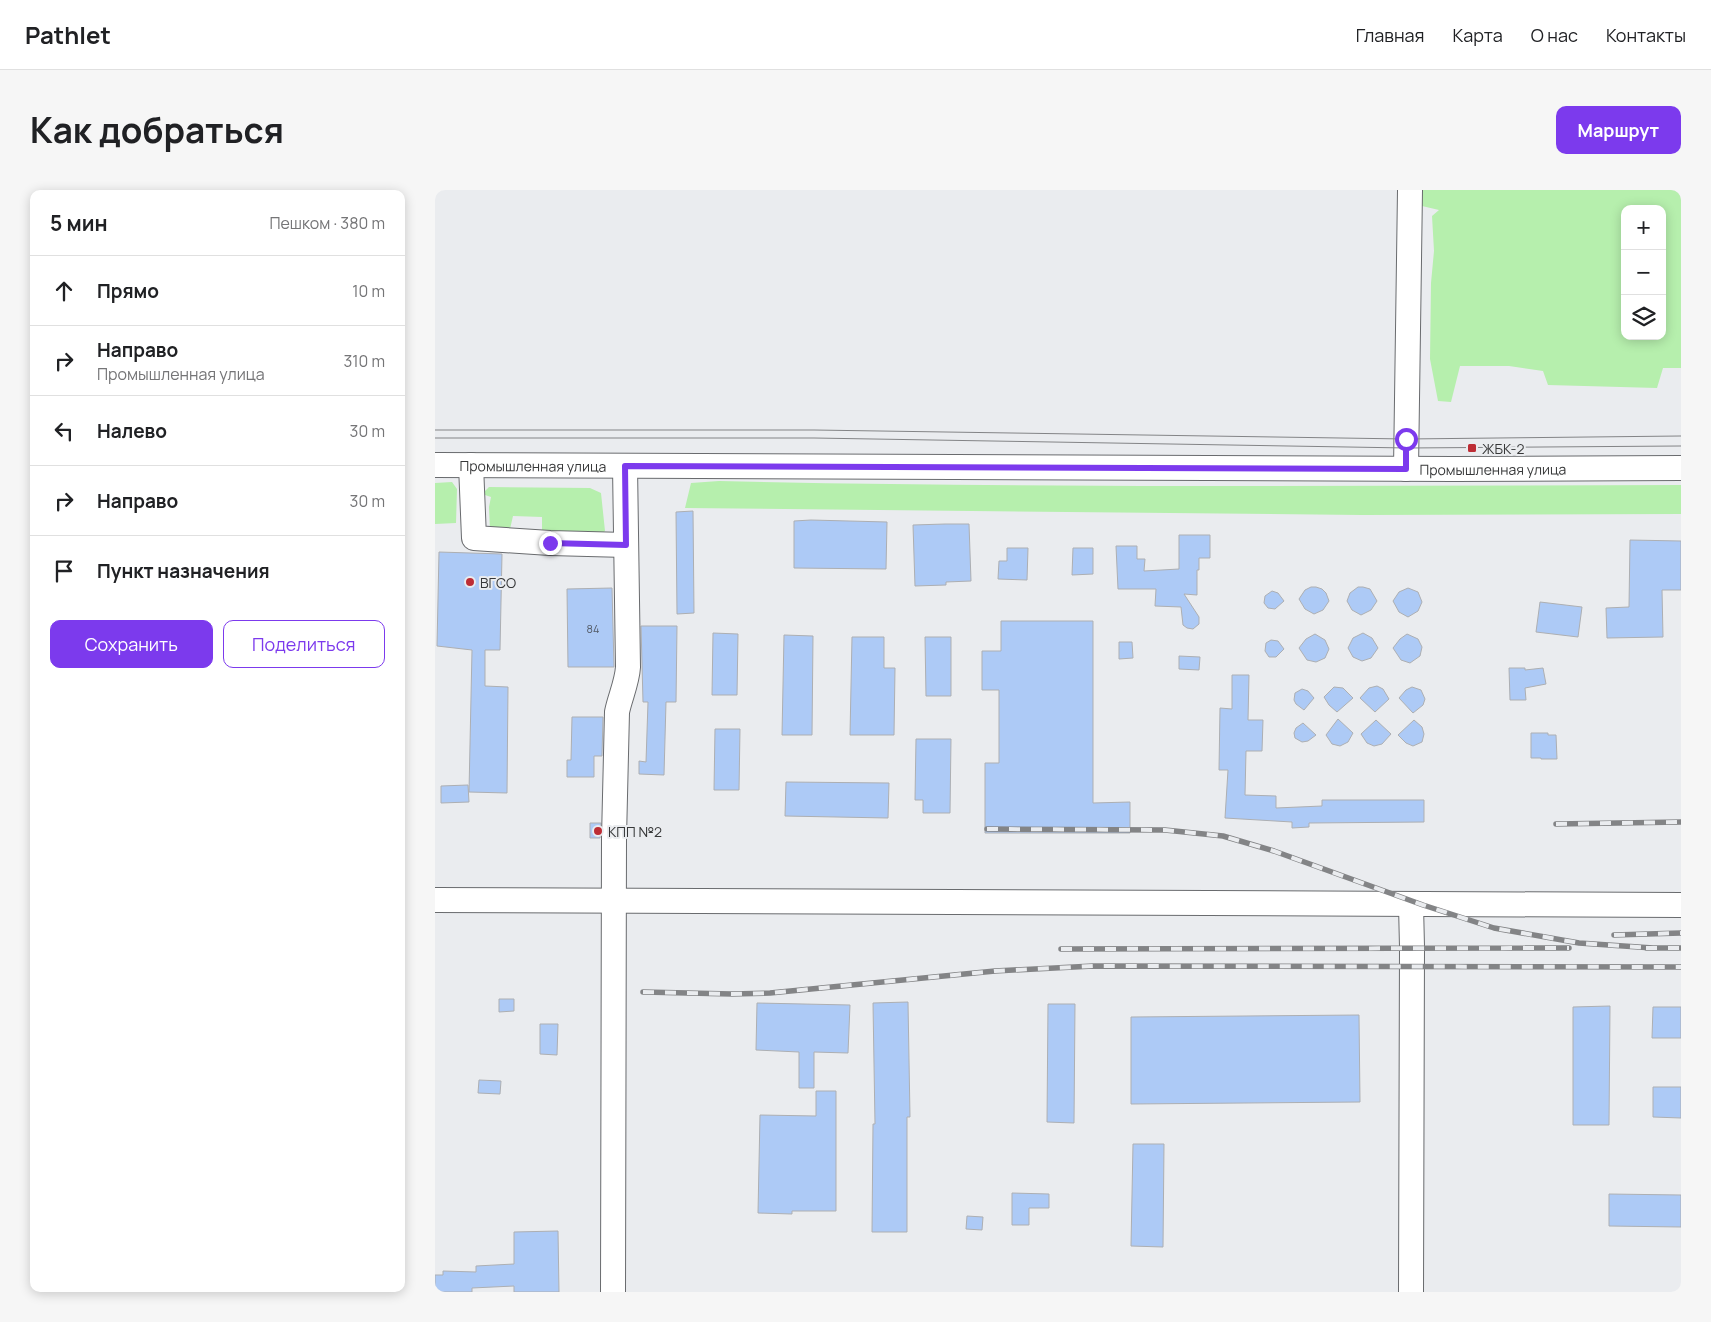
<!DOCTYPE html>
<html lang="ru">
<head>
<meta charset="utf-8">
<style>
  :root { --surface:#fff; --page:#f6f6f6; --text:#202124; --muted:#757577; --line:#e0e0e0; --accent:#7c3aed }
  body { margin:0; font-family:Manrope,sans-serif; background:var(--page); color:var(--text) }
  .controls { position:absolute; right:15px; top:15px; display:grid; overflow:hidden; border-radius:10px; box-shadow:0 2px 12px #0003 }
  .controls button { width:45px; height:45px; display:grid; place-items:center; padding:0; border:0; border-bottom:1px solid var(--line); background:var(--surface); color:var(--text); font:25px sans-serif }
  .stop { position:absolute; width:15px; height:15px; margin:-11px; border:4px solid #7c3aed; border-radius:50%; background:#fff }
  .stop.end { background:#7c3aed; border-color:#fff; box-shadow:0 1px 5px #0008 }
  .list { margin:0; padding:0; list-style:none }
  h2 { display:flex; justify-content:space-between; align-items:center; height:65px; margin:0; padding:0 20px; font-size:21px }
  h2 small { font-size:16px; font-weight:400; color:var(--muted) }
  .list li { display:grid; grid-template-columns:32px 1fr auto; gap:15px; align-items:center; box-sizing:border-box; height:70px; padding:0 20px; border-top:1px solid var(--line) }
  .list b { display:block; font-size:19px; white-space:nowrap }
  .list p { margin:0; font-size:16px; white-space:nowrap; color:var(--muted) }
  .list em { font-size:16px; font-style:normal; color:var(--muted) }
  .actions { display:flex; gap:10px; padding:15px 20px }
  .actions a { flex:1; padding:11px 0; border:1px solid var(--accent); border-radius:10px; text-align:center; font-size:18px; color:var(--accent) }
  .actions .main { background:var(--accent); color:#fff }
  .icon { flex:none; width:28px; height:28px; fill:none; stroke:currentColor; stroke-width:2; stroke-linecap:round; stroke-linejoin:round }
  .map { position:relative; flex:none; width:1246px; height:1102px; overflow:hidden; border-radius:10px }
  header { display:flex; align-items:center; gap:30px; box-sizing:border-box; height:70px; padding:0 25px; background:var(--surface); border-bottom:1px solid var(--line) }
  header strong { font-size:24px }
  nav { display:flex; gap:28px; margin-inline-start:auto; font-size:18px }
  .intro { display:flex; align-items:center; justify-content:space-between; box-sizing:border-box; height:120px; padding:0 30px }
  h1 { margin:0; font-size:35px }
  .button { padding:12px 22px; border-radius:10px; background:var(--accent); color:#fff; font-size:18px; font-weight:700 }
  main { display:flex; gap:30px; padding:0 30px }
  aside { flex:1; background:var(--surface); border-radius:10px; box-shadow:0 2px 12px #0003 }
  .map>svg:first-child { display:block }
  .green { fill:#b6efad; fill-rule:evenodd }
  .building { fill:#adcaf6; stroke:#adafb2 }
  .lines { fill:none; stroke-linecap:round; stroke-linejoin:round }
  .minor-casing { stroke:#696b6e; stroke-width:26 }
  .minor { stroke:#fff; stroke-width:24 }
  .tram { stroke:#838486; stroke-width:1 }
  .rail-casing { stroke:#838486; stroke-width:5.5 }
  .rail { stroke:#eaecef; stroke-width:4; stroke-dasharray:11; stroke-linecap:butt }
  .route { stroke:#7c3aed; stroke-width:6 }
  .poi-dot { fill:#bd2d35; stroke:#eaecef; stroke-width:2 }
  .labels { text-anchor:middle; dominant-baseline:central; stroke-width:4; stroke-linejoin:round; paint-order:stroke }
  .number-label { font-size:11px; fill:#545c68 }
  .poi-label { font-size:14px; fill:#373839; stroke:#eaecef; text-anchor:start }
  .street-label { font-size:14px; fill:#373839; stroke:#eaecef }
</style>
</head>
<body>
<header>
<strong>Pathlet</strong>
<nav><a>Главная</a><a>Карта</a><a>О нас</a><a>Контакты</a></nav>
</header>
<div class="intro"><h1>Как добраться</h1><a class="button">Маршрут</a></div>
<main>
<aside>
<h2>5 мин<small>Пешком · 380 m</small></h2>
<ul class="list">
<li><svg class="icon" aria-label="ahead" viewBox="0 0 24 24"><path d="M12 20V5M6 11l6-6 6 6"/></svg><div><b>Прямо</b></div><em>10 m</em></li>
<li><svg class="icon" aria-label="right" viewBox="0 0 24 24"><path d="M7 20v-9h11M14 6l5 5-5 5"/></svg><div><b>Направо</b><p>Промышленная улица</p></div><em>310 m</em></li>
<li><svg class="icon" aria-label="left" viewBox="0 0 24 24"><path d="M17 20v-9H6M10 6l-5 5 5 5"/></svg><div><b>Налево</b></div><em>30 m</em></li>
<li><svg class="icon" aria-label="right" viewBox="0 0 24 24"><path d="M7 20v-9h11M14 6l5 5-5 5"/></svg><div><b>Направо</b></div><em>30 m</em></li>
<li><svg class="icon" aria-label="arrive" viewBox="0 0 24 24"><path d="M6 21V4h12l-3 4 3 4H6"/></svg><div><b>Пункт назначения</b></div></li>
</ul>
<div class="actions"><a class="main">Сохранить</a><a>Поделиться</a></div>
</aside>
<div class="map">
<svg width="1246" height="1102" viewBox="0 0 1246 1102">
  <rect width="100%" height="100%" fill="#eaecef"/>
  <path class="green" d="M 986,0 L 1246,0 L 1246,178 L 1228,178 L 1222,198 L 1113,195 L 1108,181 L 1074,176 L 1025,176 L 1016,212 L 1003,211 L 995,169 L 996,93 L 999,61 L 997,26 L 1004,20 L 987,16 ZM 1190,19 L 1227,19 L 1227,146 L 1190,146 Z
    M 284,291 C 604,298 925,296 1246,295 L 1246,324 L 927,325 L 250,318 L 256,293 Z
    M 17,292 L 22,299 L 21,333 L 0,334 L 0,293 Z
    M 54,297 L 155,298 L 166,303 L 170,341 L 160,348 L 107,344 L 107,327 L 78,326 L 75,339 L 55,340 L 54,317 L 56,307 L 47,304 Z"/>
  <path class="building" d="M 258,321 L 259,423 L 242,424 L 241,322 Z
    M 376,330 L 452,332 L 451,379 L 359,378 L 359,331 Z
    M 510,334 L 534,334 L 536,391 L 511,392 L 511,395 L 480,396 L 478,335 Z
    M 744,345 L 775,345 L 775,368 L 764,368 L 764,380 L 762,380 L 762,405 L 749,404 L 764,427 L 764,434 L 758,439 L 752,438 L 748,435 L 746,417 L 720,416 L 721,399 L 683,399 L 681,356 L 702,356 L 702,369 L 710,369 L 709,381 L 744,379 Z
    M 1195,350 L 1246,351 L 1246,400 L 1227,400 L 1228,447 L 1172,448 L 1171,418 L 1194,417 Z
    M 572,358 L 593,358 L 592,390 L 563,389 L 564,371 L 572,371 Z
    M 638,358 L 658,358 L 658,384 L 637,385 Z
    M 4,362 L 67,364 L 65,460 L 50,460 L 50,496 L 73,497 L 72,603 L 34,602 L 37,460 L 2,456 Z
    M 876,397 L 881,397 L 887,399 L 891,403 L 894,411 L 888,420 L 879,424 L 870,419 L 864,409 L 870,400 Z
    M 923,397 L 928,397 L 935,399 L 942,411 L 936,420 L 926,425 L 917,420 L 912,411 L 915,403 Z
    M 177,398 L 179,477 L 133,477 L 132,399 Z
    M 973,398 L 983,402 L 987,412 L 983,421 L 973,427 L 964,422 L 958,411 L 964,402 Z
    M 837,401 L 843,403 L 849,411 L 840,419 L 833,418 L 829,413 L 830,406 Z
    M 1105,412 L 1147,417 L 1143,447 L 1101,442 Z
    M 566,431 L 658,431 L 658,613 L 695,612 L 695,643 L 550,643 L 550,573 L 564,573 L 564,500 L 547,500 L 547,461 L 566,461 Z
    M 206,436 L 242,436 L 241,512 L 231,512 L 229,585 L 204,584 L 204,571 L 211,572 L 213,512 L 208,512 Z
    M 278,443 L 303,444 L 302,505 L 277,505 Z
    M 928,443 L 937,448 L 943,458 L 936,468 L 927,471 L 918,467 L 913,458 L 918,448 Z
    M 880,444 L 890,450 L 894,459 L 890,468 L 881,472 L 872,470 L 864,458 L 871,449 Z
    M 972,444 L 983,449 L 987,457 L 985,466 L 975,473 L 966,470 L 958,458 L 965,449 Z
    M 349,445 L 378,446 L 377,545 L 347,545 Z
    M 417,447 L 449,447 L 449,478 L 460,478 L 459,545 L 415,545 Z
    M 490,447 L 516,447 L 516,506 L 491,506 Z
    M 836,450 L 843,451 L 849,459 L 841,467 L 834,467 L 830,461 L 831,453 Z
    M 684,452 L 697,452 L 698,468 L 684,469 Z
    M 744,466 L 765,467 L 764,480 L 744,479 Z
    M 1074,478 L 1090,478 L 1090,480 L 1108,478 L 1111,494 L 1090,498 L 1091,510 L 1075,510 Z
    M 797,485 L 814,485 L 813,530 L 828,530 L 827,561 L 811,561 L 810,605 L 841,606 L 841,618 L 887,616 L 887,610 L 989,610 L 989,632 L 874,633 L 874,637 L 857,638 L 857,632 L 790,628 L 793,580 L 784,580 L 785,518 L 797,519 Z
    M 942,496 L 948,499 L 954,509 L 940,522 L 925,508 L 934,498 Z
    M 899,497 L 908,498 L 918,508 L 902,522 L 894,515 L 889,507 Z
    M 977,497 L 986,500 L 990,509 L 988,515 L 978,523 L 964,508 L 971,500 Z
    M 867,499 L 873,501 L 879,508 L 869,520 L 861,514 L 859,510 L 860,503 Z
    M 137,527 L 168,527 L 167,566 L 159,566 L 159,587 L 132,587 L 132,570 L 136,570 Z
    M 903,529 L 918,543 L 913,552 L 905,556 L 897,554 L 891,545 Z
    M 941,530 L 956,544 L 947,554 L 939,556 L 932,553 L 926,544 Z
    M 979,530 L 987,537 L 989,544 L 987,552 L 978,556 L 971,553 L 963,545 Z
    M 868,533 L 881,545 L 873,551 L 867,552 L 860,548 L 859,543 L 861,538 Z
    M 280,539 L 305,539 L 304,600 L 279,600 Z
    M 1096,543 L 1113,543 L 1113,545 L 1121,545 L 1122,569 L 1106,569 L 1106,568 L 1096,568 Z
    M 481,549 L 516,549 L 515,623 L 488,623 L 488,610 L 480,610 Z
    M 351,592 L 454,593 L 453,628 L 350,626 Z
    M 33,595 L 34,612 L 6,613 L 6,596 Z
    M 155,633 L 166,633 L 165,648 L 155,648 Z
    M 64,809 L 79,809 L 79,821 L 64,822 Z
    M 473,812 L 475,927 L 472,927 L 472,1042 L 437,1042 L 438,934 L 440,934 L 438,813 Z
    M 322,813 L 415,815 L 413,863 L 379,862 L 379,898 L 364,898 L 364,862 L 321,860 Z
    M 613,814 L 640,814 L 639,933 L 612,932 Z
    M 1175,816 L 1174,935 L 1138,935 L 1138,817 Z
    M 1218,817 L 1246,817 L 1246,848 L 1217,848 Z
    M 924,825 L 925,912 L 696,914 L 696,827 Z
    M 105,834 L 123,834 L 122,865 L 105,864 Z
    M 44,890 L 66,891 L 65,904 L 43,903 Z
    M 1218,897 L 1246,897 L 1246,928 L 1218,927 Z
    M 381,901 L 401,901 L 401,1021 L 357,1021 L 357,1024 L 323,1023 L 325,925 L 381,926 Z
    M 698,954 L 729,954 L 728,1057 L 696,1056 Z
    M 577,1003 L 614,1004 L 614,1018 L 594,1018 L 594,1035 L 577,1035 Z
    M 1174,1004 L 1246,1005 L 1246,1037 L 1174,1036 Z
    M 532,1026 L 548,1027 L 547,1040 L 531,1039 Z
    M 123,1041 L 124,1102 L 79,1102 L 79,1096 L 37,1098 L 37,1102 L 0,1102 L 0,1085 L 8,1085 L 8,1081 L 41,1082 L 41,1076 L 79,1074 L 79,1042 Z"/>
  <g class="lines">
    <g class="minor-casing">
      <g id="minor">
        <path id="s1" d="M 0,275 L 1019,279 L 1246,278"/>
        <path d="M 36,275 L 39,348 L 115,353 L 191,355"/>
        <path d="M 971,279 L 975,0"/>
        <path d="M 0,710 L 1246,715"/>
        <path d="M 976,715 L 977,757 L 976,1102"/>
        <path d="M 178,1102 L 179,648 L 182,522 C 185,507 192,493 193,477 L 190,276"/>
      </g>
    </g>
    <use href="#minor" class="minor"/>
    <path class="tram" d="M 0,240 L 379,240 L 971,249 L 1246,246
      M 0,248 L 379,248 L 972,258 L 1246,256"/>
    <g class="rail-casing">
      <path id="rail" d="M 1121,634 L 1246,632
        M 552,639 L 730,640 L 788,646 L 839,661 L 988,715 L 1059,738 L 1144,753 L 1218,758
        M 1179,745 L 1246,743
        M 1211,758 L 1246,758
        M 626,759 L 1134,758
        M 208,802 L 297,804 L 335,803 L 560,781 L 658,776 L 1246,777"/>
    </g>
    <use href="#rail" class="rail"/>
  </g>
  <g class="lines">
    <path class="route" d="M 115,353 L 191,355 L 190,276 L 971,279 L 971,249"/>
  </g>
  <g class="poi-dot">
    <rect x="1032" y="253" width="10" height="10" rx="2.5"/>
    <circle cx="35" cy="392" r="5"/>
    <circle cx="163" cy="641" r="5"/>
  </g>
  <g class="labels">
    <g class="number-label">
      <text x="158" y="438">84</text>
    </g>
    <g class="poi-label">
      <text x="1047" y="258">ЖБК-2</text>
      <text x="45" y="392">ВГСО</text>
      <text x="173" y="641">КПП №2</text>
    </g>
    <g class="street-label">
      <text stroke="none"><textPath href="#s1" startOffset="98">Промышленная улица</textPath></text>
      <text stroke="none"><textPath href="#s1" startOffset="1058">Промышленная улица</textPath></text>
    </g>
  </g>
</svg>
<div class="controls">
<button>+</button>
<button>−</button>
<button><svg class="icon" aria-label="layers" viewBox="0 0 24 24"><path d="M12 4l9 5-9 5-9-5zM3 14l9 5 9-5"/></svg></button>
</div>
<div class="stop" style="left:971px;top:249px"></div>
<div class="stop end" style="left:115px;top:353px"></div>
</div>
</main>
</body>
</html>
